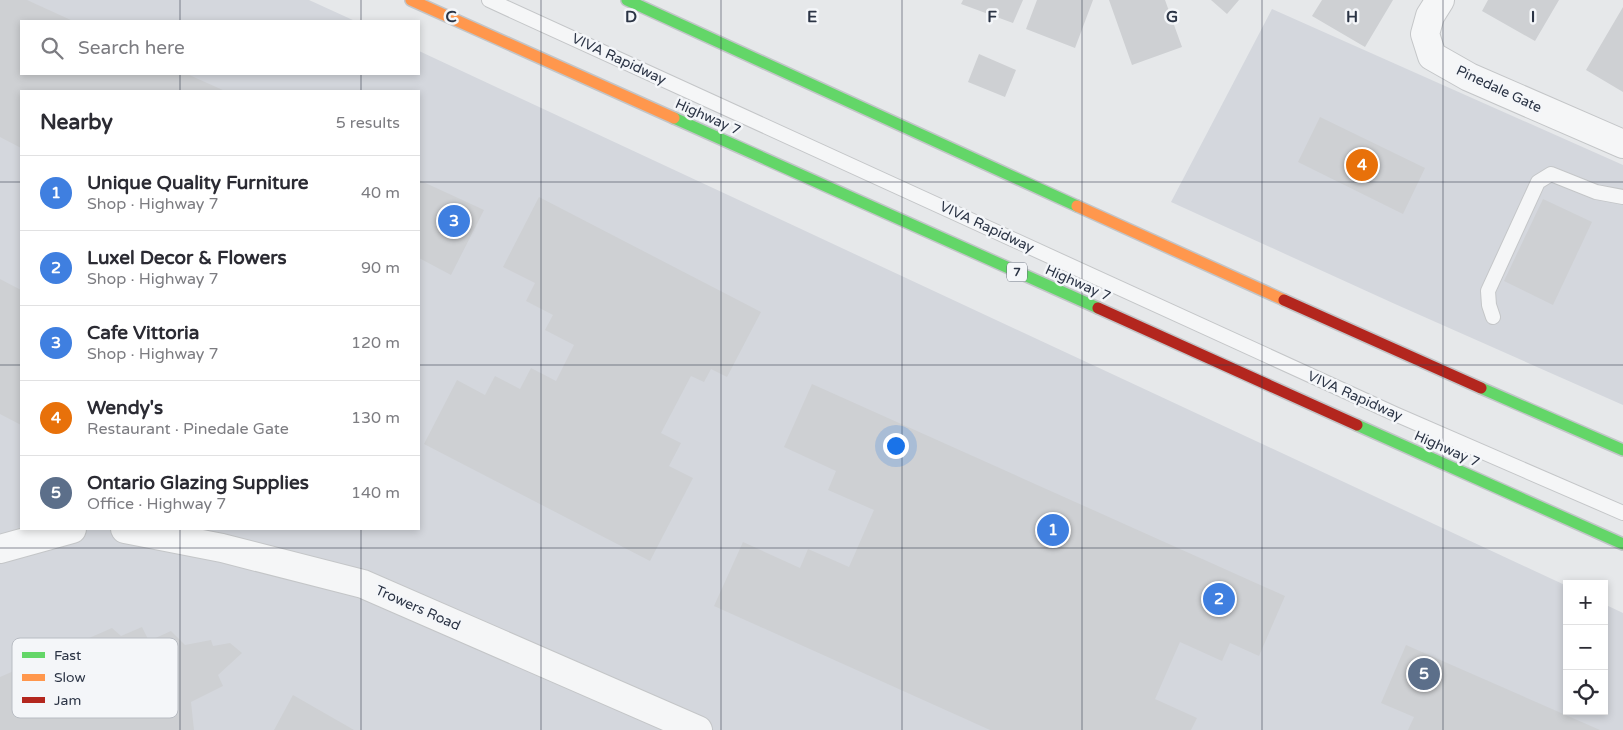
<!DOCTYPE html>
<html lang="en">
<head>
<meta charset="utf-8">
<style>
  :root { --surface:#fff; --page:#f2f2f3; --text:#2b2b33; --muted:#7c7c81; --line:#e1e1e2; --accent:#6c737f }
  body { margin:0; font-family:"Varela Round",sans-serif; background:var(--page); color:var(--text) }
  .controls { position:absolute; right:15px; bottom:15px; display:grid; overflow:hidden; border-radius:0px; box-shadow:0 2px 8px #0003 }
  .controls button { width:45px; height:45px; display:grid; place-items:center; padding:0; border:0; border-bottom:1px solid var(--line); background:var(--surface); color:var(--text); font:25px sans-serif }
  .you { position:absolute; left:895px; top:445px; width:18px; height:18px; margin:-12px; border:4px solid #fff; border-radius:50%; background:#1a73e8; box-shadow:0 0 0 8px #1a73e833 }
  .badge { display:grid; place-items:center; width:32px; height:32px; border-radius:50%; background:var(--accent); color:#fff; font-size:16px; font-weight:700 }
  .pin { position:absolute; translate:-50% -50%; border:2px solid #fff; box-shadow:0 1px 5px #0006 }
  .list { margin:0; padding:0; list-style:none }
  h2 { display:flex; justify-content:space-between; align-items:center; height:65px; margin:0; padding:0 20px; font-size:21px }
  h2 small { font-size:16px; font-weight:400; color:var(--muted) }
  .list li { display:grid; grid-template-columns:32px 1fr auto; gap:15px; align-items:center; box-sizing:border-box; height:75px; padding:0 20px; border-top:1px solid var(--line) }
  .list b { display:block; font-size:19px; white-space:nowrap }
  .list p { margin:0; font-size:16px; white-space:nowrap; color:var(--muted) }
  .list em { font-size:16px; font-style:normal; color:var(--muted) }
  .icon { flex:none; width:28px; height:28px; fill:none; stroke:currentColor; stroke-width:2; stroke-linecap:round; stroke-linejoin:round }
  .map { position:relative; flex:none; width:1623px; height:730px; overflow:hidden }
  .search { position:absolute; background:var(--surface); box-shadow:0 2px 8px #0003; left:20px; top:20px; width:400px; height:55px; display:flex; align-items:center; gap:12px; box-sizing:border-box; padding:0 18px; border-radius:0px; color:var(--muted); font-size:19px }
  .panel { position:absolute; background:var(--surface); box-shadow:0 2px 8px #0003; left:20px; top:90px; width:400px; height:440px; border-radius:0px }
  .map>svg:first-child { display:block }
  .built { fill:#d4d7dd; fill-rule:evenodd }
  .building { fill:#ced0d3 }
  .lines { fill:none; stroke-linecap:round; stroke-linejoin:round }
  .lane-casing { stroke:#c4c6c8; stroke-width:16 }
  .street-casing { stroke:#c4c6c8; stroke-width:30 }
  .fast-casing { stroke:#c2c5c8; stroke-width:14 }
  .slow-casing { stroke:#c2c5c8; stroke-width:14 }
  .jam-casing { stroke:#c2c5c8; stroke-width:14 }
  .lane { stroke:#f5f6f7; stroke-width:14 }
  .street { stroke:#f5f6f7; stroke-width:28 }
  .fast { stroke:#63d668; stroke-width:11 }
  .slow { stroke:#ff974d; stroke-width:11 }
  .jam { stroke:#b3261e; stroke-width:11 }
  .grid { fill:none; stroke:#2b3445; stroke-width:1; stroke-opacity:0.55 }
  .labels { text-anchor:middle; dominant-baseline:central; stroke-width:5; stroke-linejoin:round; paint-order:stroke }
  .shield { fill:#f4f6f9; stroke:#676e7b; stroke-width:1 }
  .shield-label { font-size:12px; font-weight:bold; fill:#2b3445 }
  .street-label { font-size:14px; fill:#2b3445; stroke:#f4f6f9 }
  .key { fill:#f4f6f9; stroke:#b8bcc3; stroke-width:1 }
  .key-label { font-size:14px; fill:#2b3445 }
  .grid-label { font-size:16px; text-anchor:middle; font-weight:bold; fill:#2b3445; stroke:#f4f6f9; stroke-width:5; stroke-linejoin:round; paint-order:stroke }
</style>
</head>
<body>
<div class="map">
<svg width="1623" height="730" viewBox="0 0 1623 730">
  <rect width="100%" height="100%" fill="#e6e8ea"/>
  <path class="built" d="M 0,0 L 309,0 L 355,21 L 21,21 L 21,74 L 419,74 L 419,51 L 1567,586 L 1567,711 L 1604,711 L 1604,604 L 1623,613 L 1623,730 L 0,730 ZM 21,91 L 419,91 L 419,529 L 21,529 Z
    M 1272,9 L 1623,165 L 1623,405 L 1395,304 L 1171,202 Z"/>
  <path class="building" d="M 0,0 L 27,0 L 73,21 L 21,21 L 21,74 L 187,74 L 225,91 L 21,91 L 21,148 L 0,137 Z
    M 963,0 L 1023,0 L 1013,23 L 961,4 Z
    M 1037,0 L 1093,0 L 1075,48 L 1026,29 Z
    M 1109,0 L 1165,0 L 1182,47 L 1132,65 Z
    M 1211,0 L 1239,0 L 1227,14 Z
    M 1322,0 L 1393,0 L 1365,47 L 1312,16 Z
    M 1488,0 L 1559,0 L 1535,41 L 1482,11 Z
    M 1623,7 L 1623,92 L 1586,70 Z
    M 979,54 L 1016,70 L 1005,97 L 968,82 Z
    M 1320,117 L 1425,168 L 1403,214 L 1298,162 Z
    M 419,180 L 484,210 L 451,275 L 419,258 Z
    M 539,197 L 761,312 L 727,377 L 711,369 L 704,382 L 691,376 L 661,433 L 681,443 L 669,466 L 693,478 L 650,561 L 424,444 L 457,380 L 485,395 L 495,376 L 520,389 L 531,368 L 556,381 L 574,345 L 545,330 L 553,315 L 526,301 L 535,283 L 503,267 Z
    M 1543,199 L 1592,222 L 1553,305 L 1504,281 Z
    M 0,279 L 21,290 L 21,425 L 0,414 Z
    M 812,384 L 1285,596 L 1259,656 L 1230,643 L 1222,661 L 1180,642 L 1155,699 L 1197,718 L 1191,730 L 990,730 L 714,606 L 743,542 L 800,568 L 808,549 L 849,567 L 874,510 L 828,490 L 836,471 L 784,447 Z
    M 142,627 L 149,641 L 171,631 L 185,645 L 211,640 L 213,646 L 230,643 L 242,653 L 218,675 L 223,686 L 191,702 L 194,730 L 0,730 L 0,677 L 112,628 L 121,636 Z
    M 1406,645 L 1600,730 L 1408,730 L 1414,717 L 1381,703 Z
    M 293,695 L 354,730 L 274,730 Z"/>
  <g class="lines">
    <g class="lane-casing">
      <path id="lane" d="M 489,0 L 1395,414 L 1623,513
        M 1493,317 L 1489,305 L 1488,291 L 1538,182 L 1551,174 L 1596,192 L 1623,197"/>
    </g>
    <g class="street-casing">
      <path id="street" d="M 1440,0 L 1430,16 L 1425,34 L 1432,56 L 1469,77 L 1623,144
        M 125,529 L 222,548 L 363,584 L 698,730
        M 0,549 L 72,529"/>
    </g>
    <g class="fast-casing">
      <path id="fast" d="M 627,0 L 1077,206
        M 674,118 L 1098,308
        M 1481,388 L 1623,450
        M 1357,425 L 1623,544"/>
    </g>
    <g class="slow-casing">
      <path id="slow" d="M 411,0 L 674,118
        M 1077,206 L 1284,300"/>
    </g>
    <g class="jam-casing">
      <path id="jam" d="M 1284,300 L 1481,388
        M 1098,308 L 1357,425"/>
    </g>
    <use href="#lane" class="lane"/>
    <use href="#street" class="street"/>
    <use href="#fast" class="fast"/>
    <use href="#slow" class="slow"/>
    <use href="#jam" class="jam"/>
  </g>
  <path class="grid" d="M 180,0 L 180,21M 361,0 L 361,21M 541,0 L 541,730M 721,0 L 721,730M 902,0 L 902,730M 1082,0 L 1082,730M 1262,0 L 1262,730M 1443,0 L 1443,730M 180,74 L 180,91M 361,74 L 361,91M 0,182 L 21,182M 419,182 L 1623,182M 0,365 L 21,365M 419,365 L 1623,365M 180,529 L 180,730M 361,529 L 361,730M 0,548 L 1623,548"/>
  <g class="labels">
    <rect class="shield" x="1007" y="262.5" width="20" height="19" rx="4"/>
    <g class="shield-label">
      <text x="1017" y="272">7</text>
    </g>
    <g class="street-label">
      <text transform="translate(619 59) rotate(25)">VIVA Rapidway</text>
      <text transform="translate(1499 89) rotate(25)">Pinedale Gate</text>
      <text transform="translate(708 117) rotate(24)">Highway 7</text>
      <text transform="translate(987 227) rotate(25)">VIVA Rapidway</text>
      <text transform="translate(1078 283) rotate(24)">Highway 7</text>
      <text transform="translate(1355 396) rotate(24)">VIVA Rapidway</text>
      <text transform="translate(1447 449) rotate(24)">Highway 7</text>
      <text transform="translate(418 608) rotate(24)">Trowers Road</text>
    </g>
  </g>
  <rect x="12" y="638" width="166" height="80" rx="8" class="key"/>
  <rect x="22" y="652" width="23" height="6" fill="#63d668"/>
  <rect x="22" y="674" width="23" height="7" fill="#ff974d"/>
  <rect x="22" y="697" width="23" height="6" fill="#b3261e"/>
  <g class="key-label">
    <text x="54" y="660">Fast</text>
    <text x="54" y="682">Slow</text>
    <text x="54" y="705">Jam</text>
  </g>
  <g class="grid-label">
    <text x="451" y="22">C</text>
    <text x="631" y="22">D</text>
    <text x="812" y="22">E</text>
    <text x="992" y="22">F</text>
    <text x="1172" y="22">G</text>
    <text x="1352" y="22">H</text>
    <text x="1533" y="22">I</text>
  </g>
</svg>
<div class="controls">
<button>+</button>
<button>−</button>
<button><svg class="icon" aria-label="locate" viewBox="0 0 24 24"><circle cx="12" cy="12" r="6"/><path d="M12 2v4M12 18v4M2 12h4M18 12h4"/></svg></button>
</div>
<div class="you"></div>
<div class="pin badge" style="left:1053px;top:530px;background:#3f7fe0">1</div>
<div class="pin badge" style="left:1219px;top:599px;background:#3f7fe0">2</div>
<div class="pin badge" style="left:454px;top:221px;background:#3f7fe0">3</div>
<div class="pin badge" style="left:1362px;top:165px;background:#e8710a">4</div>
<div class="pin badge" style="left:1424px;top:674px;background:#5c6f8a">5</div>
<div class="search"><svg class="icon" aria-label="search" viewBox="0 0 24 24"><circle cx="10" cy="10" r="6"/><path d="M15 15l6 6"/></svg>Search here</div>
<section class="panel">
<h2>Nearby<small>5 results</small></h2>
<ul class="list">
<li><span class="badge" style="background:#3f7fe0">1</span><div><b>Unique Quality Furniture</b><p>Shop · Highway 7</p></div><em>40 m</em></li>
<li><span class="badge" style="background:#3f7fe0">2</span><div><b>Luxel Decor &amp; Flowers</b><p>Shop · Highway 7</p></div><em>90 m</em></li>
<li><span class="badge" style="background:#3f7fe0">3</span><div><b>Cafe Vittoria</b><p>Shop · Highway 7</p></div><em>120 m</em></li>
<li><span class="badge" style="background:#e8710a">4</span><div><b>Wendy's</b><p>Restaurant · Pinedale Gate</p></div><em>130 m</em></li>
<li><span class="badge" style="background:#5c6f8a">5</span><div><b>Ontario Glazing Supplies</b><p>Office · Highway 7</p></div><em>140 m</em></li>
</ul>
</section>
</div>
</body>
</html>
